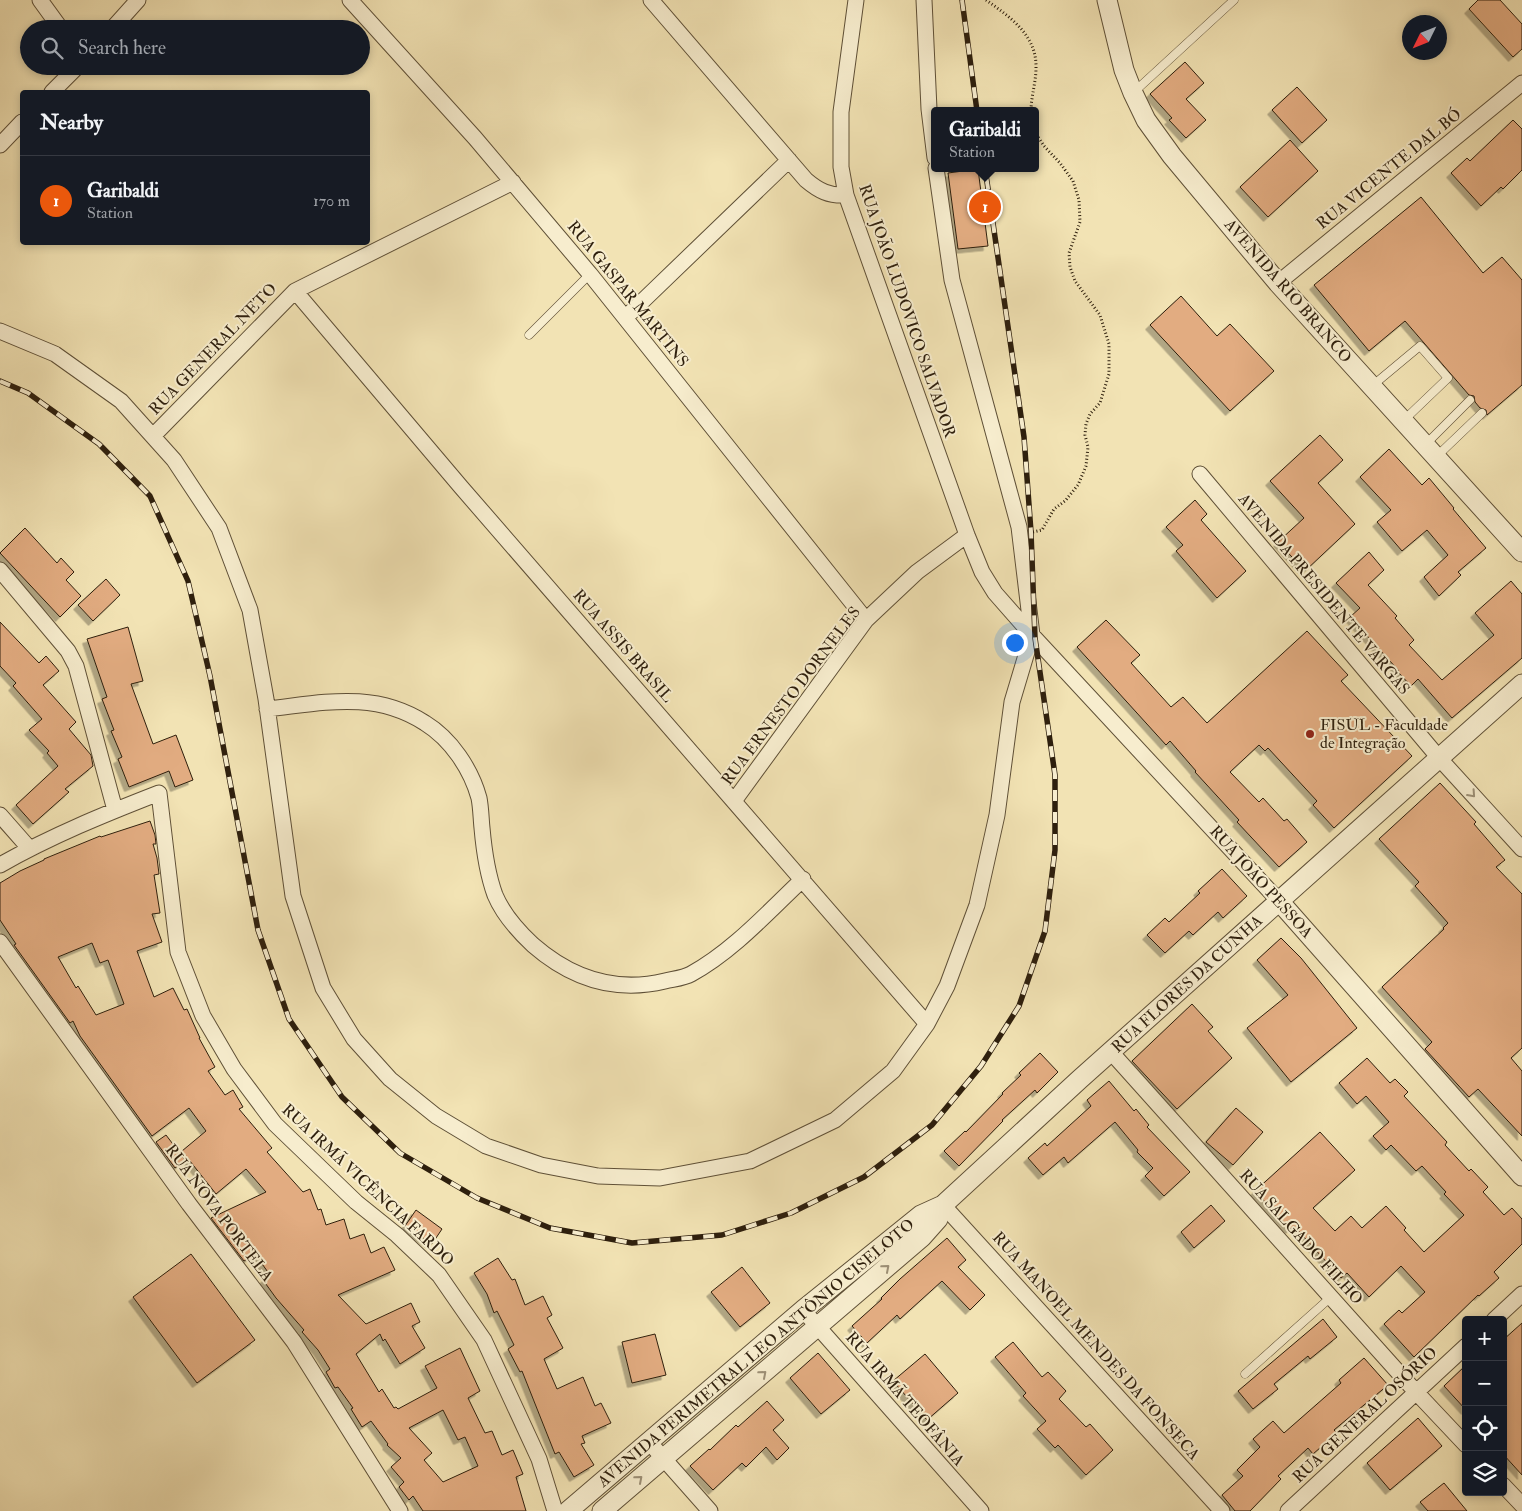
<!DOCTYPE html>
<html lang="en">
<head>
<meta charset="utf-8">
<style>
  :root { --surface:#171b24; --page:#242831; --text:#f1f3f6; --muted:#9ea1a6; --line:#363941; --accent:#ea580c }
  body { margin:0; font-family:"IM FELL Double Pica",serif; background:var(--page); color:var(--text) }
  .controls { position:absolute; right:15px; bottom:15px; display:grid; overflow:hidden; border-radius:5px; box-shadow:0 2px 8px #0003 }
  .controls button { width:45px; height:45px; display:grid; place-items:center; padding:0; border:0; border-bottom:1px solid var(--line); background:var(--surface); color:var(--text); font:25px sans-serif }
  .compass { position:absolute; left:1402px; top:15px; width:45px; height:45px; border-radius:50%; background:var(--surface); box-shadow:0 2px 8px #0003; rotate:227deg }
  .you { position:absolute; left:1014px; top:642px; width:18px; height:18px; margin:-12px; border:4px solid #fff; border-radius:50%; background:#1a73e8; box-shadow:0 0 0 8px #1a73e833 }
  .badge { display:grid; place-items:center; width:32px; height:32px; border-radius:50%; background:var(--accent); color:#fff; font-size:16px; font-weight:700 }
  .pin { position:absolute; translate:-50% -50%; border:2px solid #fff; box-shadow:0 1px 5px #0006 }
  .popup { position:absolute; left:931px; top:107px; width:108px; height:65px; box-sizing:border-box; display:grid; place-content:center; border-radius:5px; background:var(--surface); filter:drop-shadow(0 1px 4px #0005); font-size:16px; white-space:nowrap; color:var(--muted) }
  .popup b { font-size:19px; color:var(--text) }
  .popup::after { content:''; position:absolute; left:50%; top:100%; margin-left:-10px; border:10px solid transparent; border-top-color:var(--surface) }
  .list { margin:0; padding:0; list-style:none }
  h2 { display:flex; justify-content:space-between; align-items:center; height:65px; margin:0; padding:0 20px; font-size:21px }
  h2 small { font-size:16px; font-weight:400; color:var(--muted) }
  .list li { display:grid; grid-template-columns:32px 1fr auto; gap:15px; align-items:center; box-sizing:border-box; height:90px; padding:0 20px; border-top:1px solid var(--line) }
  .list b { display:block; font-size:19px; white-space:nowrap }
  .list p { margin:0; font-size:16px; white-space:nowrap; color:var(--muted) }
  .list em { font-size:16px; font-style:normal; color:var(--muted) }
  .icon { flex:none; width:28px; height:28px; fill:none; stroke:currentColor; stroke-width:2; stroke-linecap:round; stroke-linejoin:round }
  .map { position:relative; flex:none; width:1522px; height:1511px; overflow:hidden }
  .search { position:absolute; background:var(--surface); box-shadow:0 2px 8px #0003; left:20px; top:20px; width:350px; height:55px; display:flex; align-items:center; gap:12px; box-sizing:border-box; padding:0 18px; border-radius:28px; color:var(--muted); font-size:19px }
  .panel { position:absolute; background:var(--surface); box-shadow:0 2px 8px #0003; left:20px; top:90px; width:350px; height:155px; border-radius:5px }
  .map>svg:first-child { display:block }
  .building { fill:#e2ac81; stroke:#2e1f0d; fill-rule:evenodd; filter:url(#shadow) }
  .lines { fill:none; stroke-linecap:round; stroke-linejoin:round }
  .service-casing { stroke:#5f5037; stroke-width:9 }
  .minor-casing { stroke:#5f5037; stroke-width:17 }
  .tertiary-casing { stroke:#5f5037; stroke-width:21 }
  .path { stroke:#2e1f0d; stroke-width:3; stroke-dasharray:1 2.5; stroke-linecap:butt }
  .service { stroke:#f7edce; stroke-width:8 }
  .minor { stroke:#f7edce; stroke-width:15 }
  .tertiary { stroke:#f7edce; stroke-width:19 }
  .rail-casing { stroke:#2e1f0d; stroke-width:5.5 }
  .rail { stroke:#f7edce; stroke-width:4; stroke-dasharray:11; stroke-linecap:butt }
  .oneway { stroke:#9d9077 }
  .poi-dot { fill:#8f2418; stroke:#f7edce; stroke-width:2 }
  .labels { text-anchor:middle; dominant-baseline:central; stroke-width:4; stroke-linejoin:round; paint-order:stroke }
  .street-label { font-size:16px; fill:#2e1f0d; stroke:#f7edce }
  .poi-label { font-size:16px; fill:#2e1f0d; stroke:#f7edce; text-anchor:start }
</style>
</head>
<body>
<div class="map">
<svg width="1522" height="1511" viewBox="0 0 1522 1511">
  <defs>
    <filter id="shadow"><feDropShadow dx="-4.5" dy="4.5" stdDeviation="0" flood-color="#0004"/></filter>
  </defs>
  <rect width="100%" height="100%" fill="#f2e3b4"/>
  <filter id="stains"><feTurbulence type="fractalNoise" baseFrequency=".004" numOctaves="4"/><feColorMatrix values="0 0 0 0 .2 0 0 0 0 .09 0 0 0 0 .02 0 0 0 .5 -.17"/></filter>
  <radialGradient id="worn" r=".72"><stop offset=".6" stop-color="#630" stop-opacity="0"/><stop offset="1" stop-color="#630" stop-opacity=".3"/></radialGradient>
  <path class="building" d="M 1478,0 L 1500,0 L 1522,24 L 1522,49 L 1513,57 L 1469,9 Z
    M 1185,62 L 1204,83 L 1186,99 L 1206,120 L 1186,138 L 1169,120 L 1172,118 L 1150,94 Z
    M 1297,87 L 1327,120 L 1302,143 L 1272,110 Z
    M 1513,120 L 1522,129 L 1522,170 L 1503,189 L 1501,187 L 1481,206 L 1451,173 L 1467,158 L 1470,161 Z
    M 1290,140 L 1318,171 L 1268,217 L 1240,187 Z
    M 978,169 L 988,246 L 958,249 L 948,173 Z
    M 1421,197 L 1483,273 L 1502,257 L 1522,280 L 1522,385 L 1487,415 L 1486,410 L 1480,408 L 1475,402 L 1474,396 L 1469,395 L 1405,321 L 1369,351 L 1314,285 Z
    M 1181,296 L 1217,336 L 1230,324 L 1274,371 L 1230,411 L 1150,325 Z
    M 1320,435 L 1343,460 L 1318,483 L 1355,524 L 1305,571 L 1278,542 L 1304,518 L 1270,481 Z
    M 1389,449 L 1422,485 L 1429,478 L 1454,508 L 1453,509 L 1486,548 L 1458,572 L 1461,575 L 1439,596 L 1424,577 L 1448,555 L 1427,530 L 1402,551 L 1377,522 L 1391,510 L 1360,477 Z
    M 1195,500 L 1207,514 L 1201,520 L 1246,571 L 1217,598 L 1176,551 L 1183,545 L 1166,527 Z
    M 25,528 L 57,563 L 61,558 L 74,572 L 66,580 L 81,596 L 60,617 L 0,553 Z
    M 1369,552 L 1384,570 L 1368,585 L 1397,616 L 1395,618 L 1414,640 L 1409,645 L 1442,680 L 1494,635 L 1475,613 L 1511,581 L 1522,594 L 1522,658 L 1452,718 L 1418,679 L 1411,686 L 1398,672 L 1399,671 L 1350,617 L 1360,608 L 1336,583 Z
    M 106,579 L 120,595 L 93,621 L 78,605 Z
    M 1106,620 L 1140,655 L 1131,663 L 1171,707 L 1183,697 L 1207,723 L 1307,631 L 1348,675 L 1341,681 L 1412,756 L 1334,828 L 1313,805 L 1317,801 L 1268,748 L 1265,751 L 1259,745 L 1230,772 L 1259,802 L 1263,798 L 1284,821 L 1287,819 L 1307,842 L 1279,867 L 1237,822 L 1239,820 L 1195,772 L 1196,771 L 1170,741 L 1166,745 L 1077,647 Z
    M 0,622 L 39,663 L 46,656 L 59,671 L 43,685 L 76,722 L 69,729 L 91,755 L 93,766 L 65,789 L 69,792 L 33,824 L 16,805 L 58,766 L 47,753 L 49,751 L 29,730 L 42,719 L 13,686 L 16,683 L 0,666 Z
    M 128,627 L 143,681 L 131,684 L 153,744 L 176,735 L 193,780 L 175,787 L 169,771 L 129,787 L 118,759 L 122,757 L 111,731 L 114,730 L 102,699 L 107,697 L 87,639 Z
    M 1440,783 L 1476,822 L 1474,824 L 1505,860 L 1496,867 L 1522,894 L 1522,1048 L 1511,1058 L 1522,1071 L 1522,1136 L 1478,1089 L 1469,1097 L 1425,1049 L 1432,1042 L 1382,987 L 1444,929 L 1443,928 L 1448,923 L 1415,886 L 1419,882 L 1379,839 Z
    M 150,821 L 155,835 L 156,844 L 153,844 L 157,858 L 159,874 L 154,875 L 160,913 L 152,914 L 162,942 L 137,951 L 154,997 L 173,988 L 184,1010 L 187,1009 L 200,1038 L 199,1038 L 215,1067 L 208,1071 L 225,1095 L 233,1090 L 243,1107 L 239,1109 L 272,1148 L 267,1152 L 303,1192 L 310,1189 L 318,1210 L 321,1209 L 326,1225 L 344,1219 L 350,1239 L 364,1234 L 371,1253 L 384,1247 L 395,1270 L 338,1295 L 366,1324 L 411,1303 L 420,1322 L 412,1326 L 425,1348 L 400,1364 L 385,1339 L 383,1341 L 380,1334 L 356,1354 L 379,1392 L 382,1389 L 394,1408 L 396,1407 L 398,1409 L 437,1388 L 425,1366 L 460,1348 L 480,1391 L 468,1398 L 485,1433 L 492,1431 L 502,1455 L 513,1450 L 523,1474 L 516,1477 L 526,1511 L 423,1511 L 413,1496 L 409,1500 L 399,1487 L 404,1482 L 391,1467 L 401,1458 L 387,1445 L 388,1444 L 371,1421 L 362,1427 L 351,1409 L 353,1408 L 338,1387 L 335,1388 L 326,1372 L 330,1369 L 318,1350 L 302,1332 L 304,1330 L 276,1298 L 263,1280 L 270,1275 L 255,1254 L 244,1261 L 211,1218 L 266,1192 L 246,1169 L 216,1194 L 182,1151 L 206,1131 L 189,1108 L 152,1136 L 80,1036 L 73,1021 L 70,1023 L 14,945 L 16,944 L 0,920 L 0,883 L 20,871 L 44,860 L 44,859 L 100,836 L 101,837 ZM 92,943 L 100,963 L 108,960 L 124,1004 L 96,1015 L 78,986 L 76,988 L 58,957 ZM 443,1410 L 458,1440 L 465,1437 L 478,1466 L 443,1482 L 424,1460 L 432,1453 L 409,1428 Z
    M 1222,869 L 1247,896 L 1223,918 L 1218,912 L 1193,935 L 1189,931 L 1165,953 L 1147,935 L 1165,918 L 1169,922 L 1200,893 L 1198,891 Z
    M 1281,938 L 1301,958 L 1357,1028 L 1291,1082 L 1247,1028 L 1288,995 L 1257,960 Z
    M 1192,1004 L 1213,1027 L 1208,1031 L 1232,1058 L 1177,1109 L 1132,1061 Z
    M 1040,1053 L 1058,1072 L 1037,1093 L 1035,1090 L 1002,1120 L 1003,1121 L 959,1166 L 944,1151 L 965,1131 L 966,1132 L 1003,1094 L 1002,1093 L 1021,1075 L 1019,1073 Z
    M 1367,1058 L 1390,1083 L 1395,1079 L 1408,1092 L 1404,1096 L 1447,1142 L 1445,1145 L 1469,1171 L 1471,1169 L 1488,1187 L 1483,1192 L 1504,1215 L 1512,1208 L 1522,1219 L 1522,1244 L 1494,1272 L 1499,1278 L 1479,1296 L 1478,1295 L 1414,1357 L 1384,1324 L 1399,1310 L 1402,1313 L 1425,1292 L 1401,1266 L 1369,1297 L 1347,1273 L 1341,1278 L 1294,1226 L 1290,1229 L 1255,1191 L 1320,1132 L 1355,1170 L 1313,1208 L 1335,1231 L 1351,1216 L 1362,1228 L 1386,1206 L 1406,1228 L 1404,1230 L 1424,1252 L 1464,1215 L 1444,1194 L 1446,1192 L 1422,1166 L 1416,1171 L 1391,1145 L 1386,1150 L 1373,1136 L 1389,1122 L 1366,1096 L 1357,1104 L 1339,1083 Z
    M 1109,1081 L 1134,1111 L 1136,1109 L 1149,1125 L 1147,1127 L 1190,1172 L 1164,1196 L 1145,1176 L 1153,1168 L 1137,1152 L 1138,1150 L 1115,1122 L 1068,1163 L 1064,1157 L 1043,1175 L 1028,1158 L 1045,1143 L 1047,1146 L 1091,1106 L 1087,1100 Z
    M 1236,1108 L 1263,1132 L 1233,1165 L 1206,1142 Z
    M 166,1135 L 185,1160 L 175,1168 L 156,1142 Z
    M 1211,1205 L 1225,1221 L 1194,1248 L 1181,1232 Z
    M 416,1210 L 442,1229 L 432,1244 L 405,1226 Z
    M 947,1238 L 966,1260 L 958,1267 L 985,1295 L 970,1310 L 942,1281 L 900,1319 L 897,1315 L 867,1343 L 852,1326 L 882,1299 L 881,1298 L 900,1279 Z
    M 191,1254 L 255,1340 L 197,1383 L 133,1297 Z
    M 498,1258 L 512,1280 L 515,1279 L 525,1305 L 543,1296 L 552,1315 L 547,1318 L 563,1348 L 544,1359 L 557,1389 L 583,1377 L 595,1406 L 601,1403 L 611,1423 L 582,1436 L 585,1443 L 581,1444 L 594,1465 L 574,1477 L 559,1452 L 555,1454 L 522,1371 L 520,1372 L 508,1349 L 514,1345 L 497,1311 L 494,1313 L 487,1294 L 474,1273 Z
    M 742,1267 L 770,1303 L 740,1327 L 711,1292 Z
    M 1323,1319 L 1337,1337 L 1310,1359 L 1308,1356 L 1274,1384 L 1278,1389 L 1253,1409 L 1238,1391 Z
    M 1522,1323 L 1522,1475 L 1503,1454 L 1503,1340 Z
    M 655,1334 L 666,1375 L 632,1383 L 622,1342 Z
    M 1013,1342 L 1042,1377 L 1048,1372 L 1066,1391 L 1059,1399 L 1086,1427 L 1090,1424 L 1113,1450 L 1086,1475 L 1058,1445 L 1055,1448 L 1037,1429 L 1046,1421 L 1023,1396 L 1026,1393 L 995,1357 Z
    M 818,1353 L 850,1390 L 821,1414 L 790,1378 Z
    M 925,1354 L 958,1393 L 927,1420 L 893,1381 Z
    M 1364,1358 L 1388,1385 L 1334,1430 L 1337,1433 L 1313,1454 L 1308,1448 L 1278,1476 L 1281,1479 L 1250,1511 L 1235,1511 L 1222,1495 L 1243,1476 L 1237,1470 L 1260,1447 L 1253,1439 L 1273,1421 L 1284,1433 L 1341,1383 L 1339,1380 Z
    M 1466,1365 L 1466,1410 L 1444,1386 Z
    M 767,1401 L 784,1420 L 773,1430 L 789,1448 L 777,1460 L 766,1447 L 746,1467 L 742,1463 L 713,1490 L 690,1466 L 709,1449 L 710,1450 L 736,1425 L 738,1427 Z
    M 1418,1418 L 1442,1446 L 1390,1490 L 1367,1463 Z
    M 1444,1483 L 1467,1511 L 1428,1511 L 1420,1502 Z"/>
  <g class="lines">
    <g class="service-casing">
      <path id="service" d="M 1134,92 L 1234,0
        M 529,335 L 590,274
        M 1372,386 L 1420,346 L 1448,378 L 1403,421
        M 1425,445 L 1470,400
        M 1436,457 L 1482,413
        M 1245,1374 L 1331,1297"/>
    </g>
    <g class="minor-casing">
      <path id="minor" d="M 40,0 L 61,29
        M 350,0 L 475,138 L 590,274 L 866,620
        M 651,0 L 806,180 C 819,191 829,196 846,195
        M 856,0 L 841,112 L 841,167 L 846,195 L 967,535 L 982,572 L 995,593 L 1032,635 L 1279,901
        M 924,0 L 929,109 L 935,158
        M 112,29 L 138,0
        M 52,92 L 78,66
        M 0,145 L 22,122
        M 1278,283 L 1522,83
        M 295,291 L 461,487 L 927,1024
        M 625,318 L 789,160
        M 0,331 L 55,354 L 121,401 L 174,460 L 219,528 L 250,610 L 266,699 L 293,896 L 323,988 L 354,1039 L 390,1079 L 436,1116 L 486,1146 L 541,1165 L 598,1176 L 660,1178 L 750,1161 L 835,1120 L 893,1071 L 927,1024 L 947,986 L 977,905 L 997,815 L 1012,702 L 1032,635 L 1019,527 L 952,280 L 936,168
        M 153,436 L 295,291 L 513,182
        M 1200,474 L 1439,758 L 1522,849
        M 0,570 L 68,651 L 76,666 L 115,810
        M 267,709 C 323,703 374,690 425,723 C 451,739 471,769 479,798 C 481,808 481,819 482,828 C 484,851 487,873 495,895 C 503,914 518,931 533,945 C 572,979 615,993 665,981 C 673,979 684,978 691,974 C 733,951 768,912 803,879
        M 734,801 L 866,620 L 917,572 L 967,535
        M 0,815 L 29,848
        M 0,865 C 51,836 105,814 159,793 L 178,952 L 203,1016 L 234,1069 L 275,1124 L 356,1202 L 397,1235 L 439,1275 L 484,1340 L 539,1459 L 555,1511
        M 0,942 L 189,1204 L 294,1342 L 400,1511
        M 1111,1052 L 1416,1392 L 1466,1445
        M 943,1205 L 1222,1511
        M 803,1310 L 981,1511
        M 1494,1320 L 1522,1294
        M 649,1442 L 710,1511
        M 1503,1485 L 1522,1505
        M 1288,1511 L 1466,1346"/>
    </g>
    <g class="tertiary-casing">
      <path id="tertiary" d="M 1107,0 L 1124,70 L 1133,93 L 1146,120 L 1172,156 L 1278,283 L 1522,552
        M 1279,901 L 1522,1176
        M 568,1511 L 803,1310 L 921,1215 L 943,1205 L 1080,1079 L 1522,684
        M 602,1511 L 922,1237 L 938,1219 L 943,1205"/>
    </g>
    <path class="path" d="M 986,0 C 1010,17 1037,35 1036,68 C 1036,82 1031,97 1031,111
      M 1033,532 L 1042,530 L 1054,509 L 1065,501 L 1078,485 L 1086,466 L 1088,447 L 1085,435 L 1086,424 L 1090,414 L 1100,403 L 1109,374 L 1109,344 L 1100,315 L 1075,281 L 1070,267 L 1069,253 L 1080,222 L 1079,200 L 1073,181 L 1060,163 L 1044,146 L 1035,132"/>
    <use href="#service" class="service"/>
    <use href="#minor" class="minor"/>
    <use href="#tertiary" class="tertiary"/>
    <g class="rail-casing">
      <path id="rail" d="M 962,0 L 977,111
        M 0,381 L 28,393 L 99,444 L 150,496 L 188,581 L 210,676 L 258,930 L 289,1019 L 342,1097 L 400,1153 L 477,1198 L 550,1228 L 632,1243 L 722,1235 L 791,1213 L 864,1177 L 932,1125 L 981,1066 L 1019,1006 L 1045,931 L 1055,850 L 1055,775 L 1035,638 L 1031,532 L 1024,437 L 985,168"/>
    </g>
    <use href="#rail" class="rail"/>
  </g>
  <defs><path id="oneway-chevron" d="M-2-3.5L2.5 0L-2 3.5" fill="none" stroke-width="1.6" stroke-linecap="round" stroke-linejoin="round" transform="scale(1.25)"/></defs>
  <g class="oneway">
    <use href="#oneway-chevron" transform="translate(1472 794) rotate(48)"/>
    <use href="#oneway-chevron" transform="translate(886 1268) rotate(-41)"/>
    <use href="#oneway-chevron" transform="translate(763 1374) rotate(-41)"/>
    <use href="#oneway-chevron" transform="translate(639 1479) rotate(-41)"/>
  </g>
  <circle class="poi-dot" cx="1310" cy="734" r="5"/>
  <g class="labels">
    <g class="street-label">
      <text transform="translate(1389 169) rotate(-39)">RUA VICENTE DAL BÓ</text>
      <text transform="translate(1288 291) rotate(49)">AVENIDA RIO BRANCO</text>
      <text transform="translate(628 294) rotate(51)">RUA GASPAR MARTINS</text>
      <text transform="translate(907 311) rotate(71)">RUA JOÃO LUDOVICO SALVADOR</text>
      <text transform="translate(213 349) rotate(-46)">RUA GENERAL NETO</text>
      <text transform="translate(1324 594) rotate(50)">AVENIDA PRESIDENTE VARGAS</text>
      <text transform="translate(623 646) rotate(49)">RUA ASSIS BRASIL</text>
      <text transform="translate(791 696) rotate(-53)">RUA ERNESTO DORNELES</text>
      <text transform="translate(1261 882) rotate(48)">RUA JOÃO PESSOA</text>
      <text transform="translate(1187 984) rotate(-42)">RUA FLORES DA CUNHA</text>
      <text transform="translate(368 1185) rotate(43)">RUA IRMÃ VICÊNCIA FARDO</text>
      <text transform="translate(219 1213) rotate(53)">RUA NOVA PORTELA</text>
      <text transform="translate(1301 1237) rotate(48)">RUA SALGADO FILHO</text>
      <text transform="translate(1096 1346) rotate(48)">RUA MANOEL MENDES DA FONSECA</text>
      <text transform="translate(756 1353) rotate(-40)">AVENIDA PERIMETRAL LEO ANTÔNIO CISELOTO</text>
      <text transform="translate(905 1399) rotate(49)">RUA IRMÃ TEOFÂNIA</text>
      <text transform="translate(1365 1415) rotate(-43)">RUA GENERAL OSÓRIO</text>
    </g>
    <g class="poi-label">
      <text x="1320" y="725">FISUL - Faculdade<tspan x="1320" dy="18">de Integração</tspan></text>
    </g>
  </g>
  <rect width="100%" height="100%" filter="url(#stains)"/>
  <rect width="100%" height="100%" fill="url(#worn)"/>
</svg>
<div class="controls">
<button>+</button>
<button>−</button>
<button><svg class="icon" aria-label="locate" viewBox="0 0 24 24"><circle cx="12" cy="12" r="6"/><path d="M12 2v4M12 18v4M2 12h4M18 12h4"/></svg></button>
<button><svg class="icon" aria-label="layers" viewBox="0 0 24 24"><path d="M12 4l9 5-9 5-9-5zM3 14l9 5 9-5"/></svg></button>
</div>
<svg class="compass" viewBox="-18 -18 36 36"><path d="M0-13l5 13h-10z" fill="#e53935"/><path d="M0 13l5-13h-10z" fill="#9ea1a6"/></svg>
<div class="you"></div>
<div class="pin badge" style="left:985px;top:207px">1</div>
<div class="popup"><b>Garibaldi</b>Station</div>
<div class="search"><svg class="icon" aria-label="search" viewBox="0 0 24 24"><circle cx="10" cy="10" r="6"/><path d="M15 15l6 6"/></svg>Search here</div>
<section class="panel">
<h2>Nearby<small></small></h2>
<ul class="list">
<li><span class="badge">1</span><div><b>Garibaldi</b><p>Station</p></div><em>170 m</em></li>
</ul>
</section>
</div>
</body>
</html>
